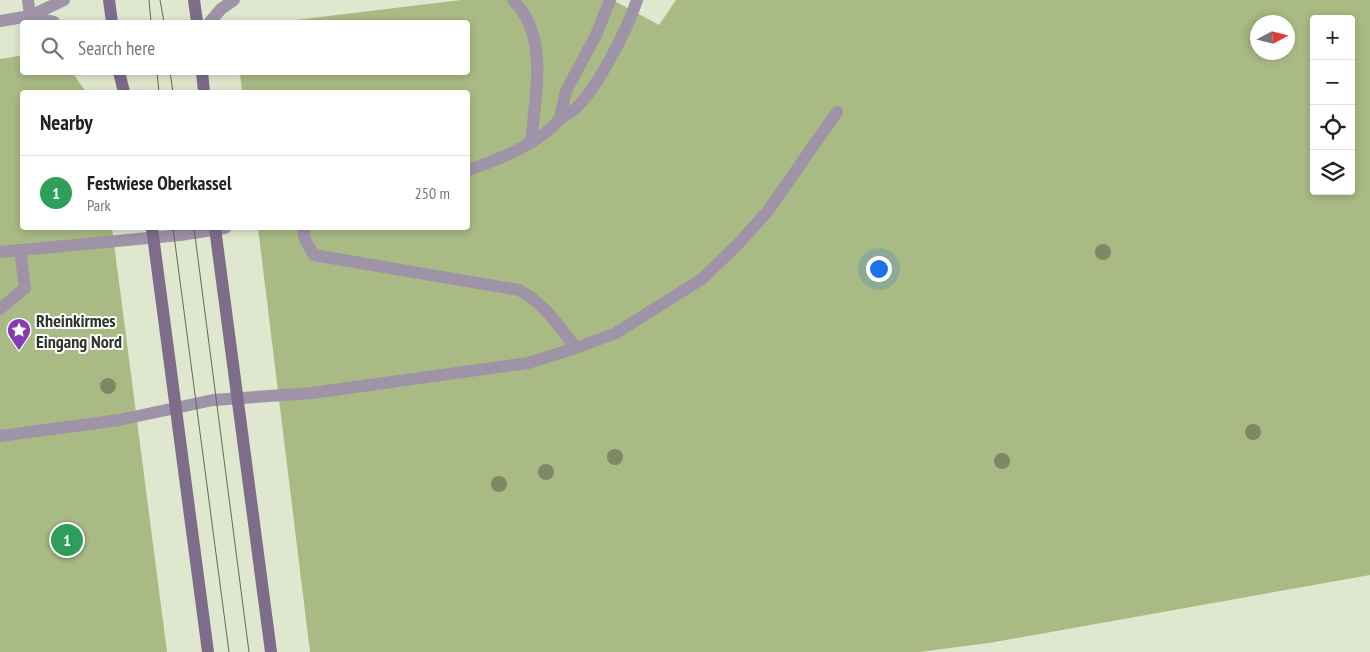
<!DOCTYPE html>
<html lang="en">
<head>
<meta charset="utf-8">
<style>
  :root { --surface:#fff; --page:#f6f6f6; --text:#222; --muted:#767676; --line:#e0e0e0; --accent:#2563eb }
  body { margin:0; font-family:"PT Sans Narrow",sans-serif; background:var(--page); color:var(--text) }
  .controls { position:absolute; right:15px; top:15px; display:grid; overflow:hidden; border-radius:5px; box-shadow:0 2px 8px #0003 }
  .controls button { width:45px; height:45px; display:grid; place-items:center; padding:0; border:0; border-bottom:1px solid var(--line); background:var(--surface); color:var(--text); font:25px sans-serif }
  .compass { position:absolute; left:1250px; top:15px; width:45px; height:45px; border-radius:50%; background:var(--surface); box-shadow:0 2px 8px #0003; rotate:83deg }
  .you { position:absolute; left:878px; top:268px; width:18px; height:18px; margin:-12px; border:4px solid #fff; border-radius:50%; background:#1a73e8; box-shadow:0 0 0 8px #1a73e833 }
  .badge { display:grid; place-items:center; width:32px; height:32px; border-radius:50%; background:var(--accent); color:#fff; font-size:16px; font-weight:700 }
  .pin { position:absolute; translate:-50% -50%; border:2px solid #fff; box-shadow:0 1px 5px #0006 }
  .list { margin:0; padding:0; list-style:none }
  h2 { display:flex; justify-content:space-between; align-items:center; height:65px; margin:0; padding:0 20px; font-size:21px }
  h2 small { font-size:16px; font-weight:400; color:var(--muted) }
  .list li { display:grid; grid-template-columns:32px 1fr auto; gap:15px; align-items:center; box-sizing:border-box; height:75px; padding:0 20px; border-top:1px solid var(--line) }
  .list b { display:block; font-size:19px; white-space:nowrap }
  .list p { margin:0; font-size:16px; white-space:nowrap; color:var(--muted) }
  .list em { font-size:16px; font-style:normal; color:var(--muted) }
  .icon { flex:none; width:28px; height:28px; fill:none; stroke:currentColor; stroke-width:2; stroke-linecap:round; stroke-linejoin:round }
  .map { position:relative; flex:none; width:1370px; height:652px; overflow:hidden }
  .search { position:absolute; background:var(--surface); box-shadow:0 2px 8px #0003; left:20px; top:20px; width:450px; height:55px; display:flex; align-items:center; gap:12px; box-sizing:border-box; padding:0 18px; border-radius:5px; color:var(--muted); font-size:19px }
  .panel { position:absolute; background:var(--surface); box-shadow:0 2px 8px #0003; left:20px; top:90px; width:450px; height:140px; border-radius:5px }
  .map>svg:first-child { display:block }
  .green { fill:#a9ba84; fill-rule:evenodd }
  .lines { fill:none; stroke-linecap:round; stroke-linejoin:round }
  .lane { stroke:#9f93a8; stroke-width:12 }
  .street { stroke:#9f93a8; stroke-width:12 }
  .secondary { stroke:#7e6c8b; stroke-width:12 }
  .tram { stroke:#636859; stroke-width:1 }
  .tree { fill:#7e8866 }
  .labels { text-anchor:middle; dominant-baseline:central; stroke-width:4; stroke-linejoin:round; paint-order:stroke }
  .poi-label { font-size:18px; font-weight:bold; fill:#303329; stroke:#fff; text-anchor:start }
</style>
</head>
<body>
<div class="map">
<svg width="1370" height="652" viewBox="0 0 1370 652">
  <rect width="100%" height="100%" fill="#dfe8ce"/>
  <path class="green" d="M 461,0 L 613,0 L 659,25 L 676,0 L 1370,0 L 1370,575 L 989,643 L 919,652 L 310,652 L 258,228 L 468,228 L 468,92 L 242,92 L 240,73 L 468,72 L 468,22 L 279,22 ZM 1314,19 L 1351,19 L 1351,191 L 1314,191 ZM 1258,22 L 1288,22 L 1288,52 L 1258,52 Z
    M 18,56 L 22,57 L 22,72 L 69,73 L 74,75 L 86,92 L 22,92 L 22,228 L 112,228 L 167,652 L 0,652 L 0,59 Z"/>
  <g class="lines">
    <path class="lane" d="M 303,228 L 305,240 L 314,255 L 519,290 C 545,304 558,325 576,348
      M 0,309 L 25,288 L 20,250
      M 0,436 L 119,420 L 213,400 L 312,393 L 528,363 L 576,348 L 616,333 L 702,279 L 738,244 L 767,212 L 837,112"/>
    <path class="street" d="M 28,0 L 30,16
      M 513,0 C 550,37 535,96 531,142
      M 30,16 L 54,22
      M 0,21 L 30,16 L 64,0
      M 210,22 L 221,9 L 234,0
      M 560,118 L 566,91 L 596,35 L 610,0
      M 468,170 C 495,161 528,148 550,129 C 554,126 557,121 561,118 C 566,114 573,112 577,107 C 599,85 627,30 637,0
      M 0,252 L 180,235 L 225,228"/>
    <path class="secondary" d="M 109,0 L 112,22
      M 194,0 L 197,22
      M 119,72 L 124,92
      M 202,72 L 204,92
      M 152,228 L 208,652
      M 215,228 L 271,652"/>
    <path class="tram" d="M 149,0 L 151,22
      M 160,0 L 164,22
      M 157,72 L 159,92
      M 170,72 L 173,92
      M 173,228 L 229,652
      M 194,228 L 249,652"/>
  </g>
  <g class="tree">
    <circle cx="1103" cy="252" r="8"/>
    <circle cx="108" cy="386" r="8"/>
    <circle cx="1253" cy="432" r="8"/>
    <circle cx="615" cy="457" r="8"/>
    <circle cx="1002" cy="461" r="8"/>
    <circle cx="546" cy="472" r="8"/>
    <circle cx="499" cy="484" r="8"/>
  </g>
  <defs>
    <g id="sight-pin" transform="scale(1.25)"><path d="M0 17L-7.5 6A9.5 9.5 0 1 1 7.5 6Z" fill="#843cae" stroke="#fff"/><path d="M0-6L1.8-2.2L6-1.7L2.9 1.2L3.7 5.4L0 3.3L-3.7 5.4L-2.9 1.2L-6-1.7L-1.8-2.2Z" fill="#fff"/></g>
  </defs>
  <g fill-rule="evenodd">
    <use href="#sight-pin" x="19" y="330"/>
  </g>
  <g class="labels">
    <g class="poi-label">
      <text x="36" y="320">Rheinkirmes<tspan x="36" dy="21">Eingang Nord</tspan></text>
    </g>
  </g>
</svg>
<div class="controls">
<button>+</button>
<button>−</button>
<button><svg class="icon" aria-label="locate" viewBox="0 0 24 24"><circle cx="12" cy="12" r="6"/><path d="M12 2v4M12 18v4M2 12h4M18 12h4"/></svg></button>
<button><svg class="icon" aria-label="layers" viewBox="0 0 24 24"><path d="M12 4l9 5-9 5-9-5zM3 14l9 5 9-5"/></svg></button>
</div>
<svg class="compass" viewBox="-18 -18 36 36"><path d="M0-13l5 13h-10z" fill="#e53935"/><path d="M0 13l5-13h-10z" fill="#767676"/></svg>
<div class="you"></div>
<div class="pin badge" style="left:67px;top:540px;background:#2e9e5b">1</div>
<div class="search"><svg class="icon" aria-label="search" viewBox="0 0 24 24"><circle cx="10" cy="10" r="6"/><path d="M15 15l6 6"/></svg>Search here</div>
<section class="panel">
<h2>Nearby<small></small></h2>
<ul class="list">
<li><span class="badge" style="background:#2e9e5b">1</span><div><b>Festwiese Oberkassel</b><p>Park</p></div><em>250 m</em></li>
</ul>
</section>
</div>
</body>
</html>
